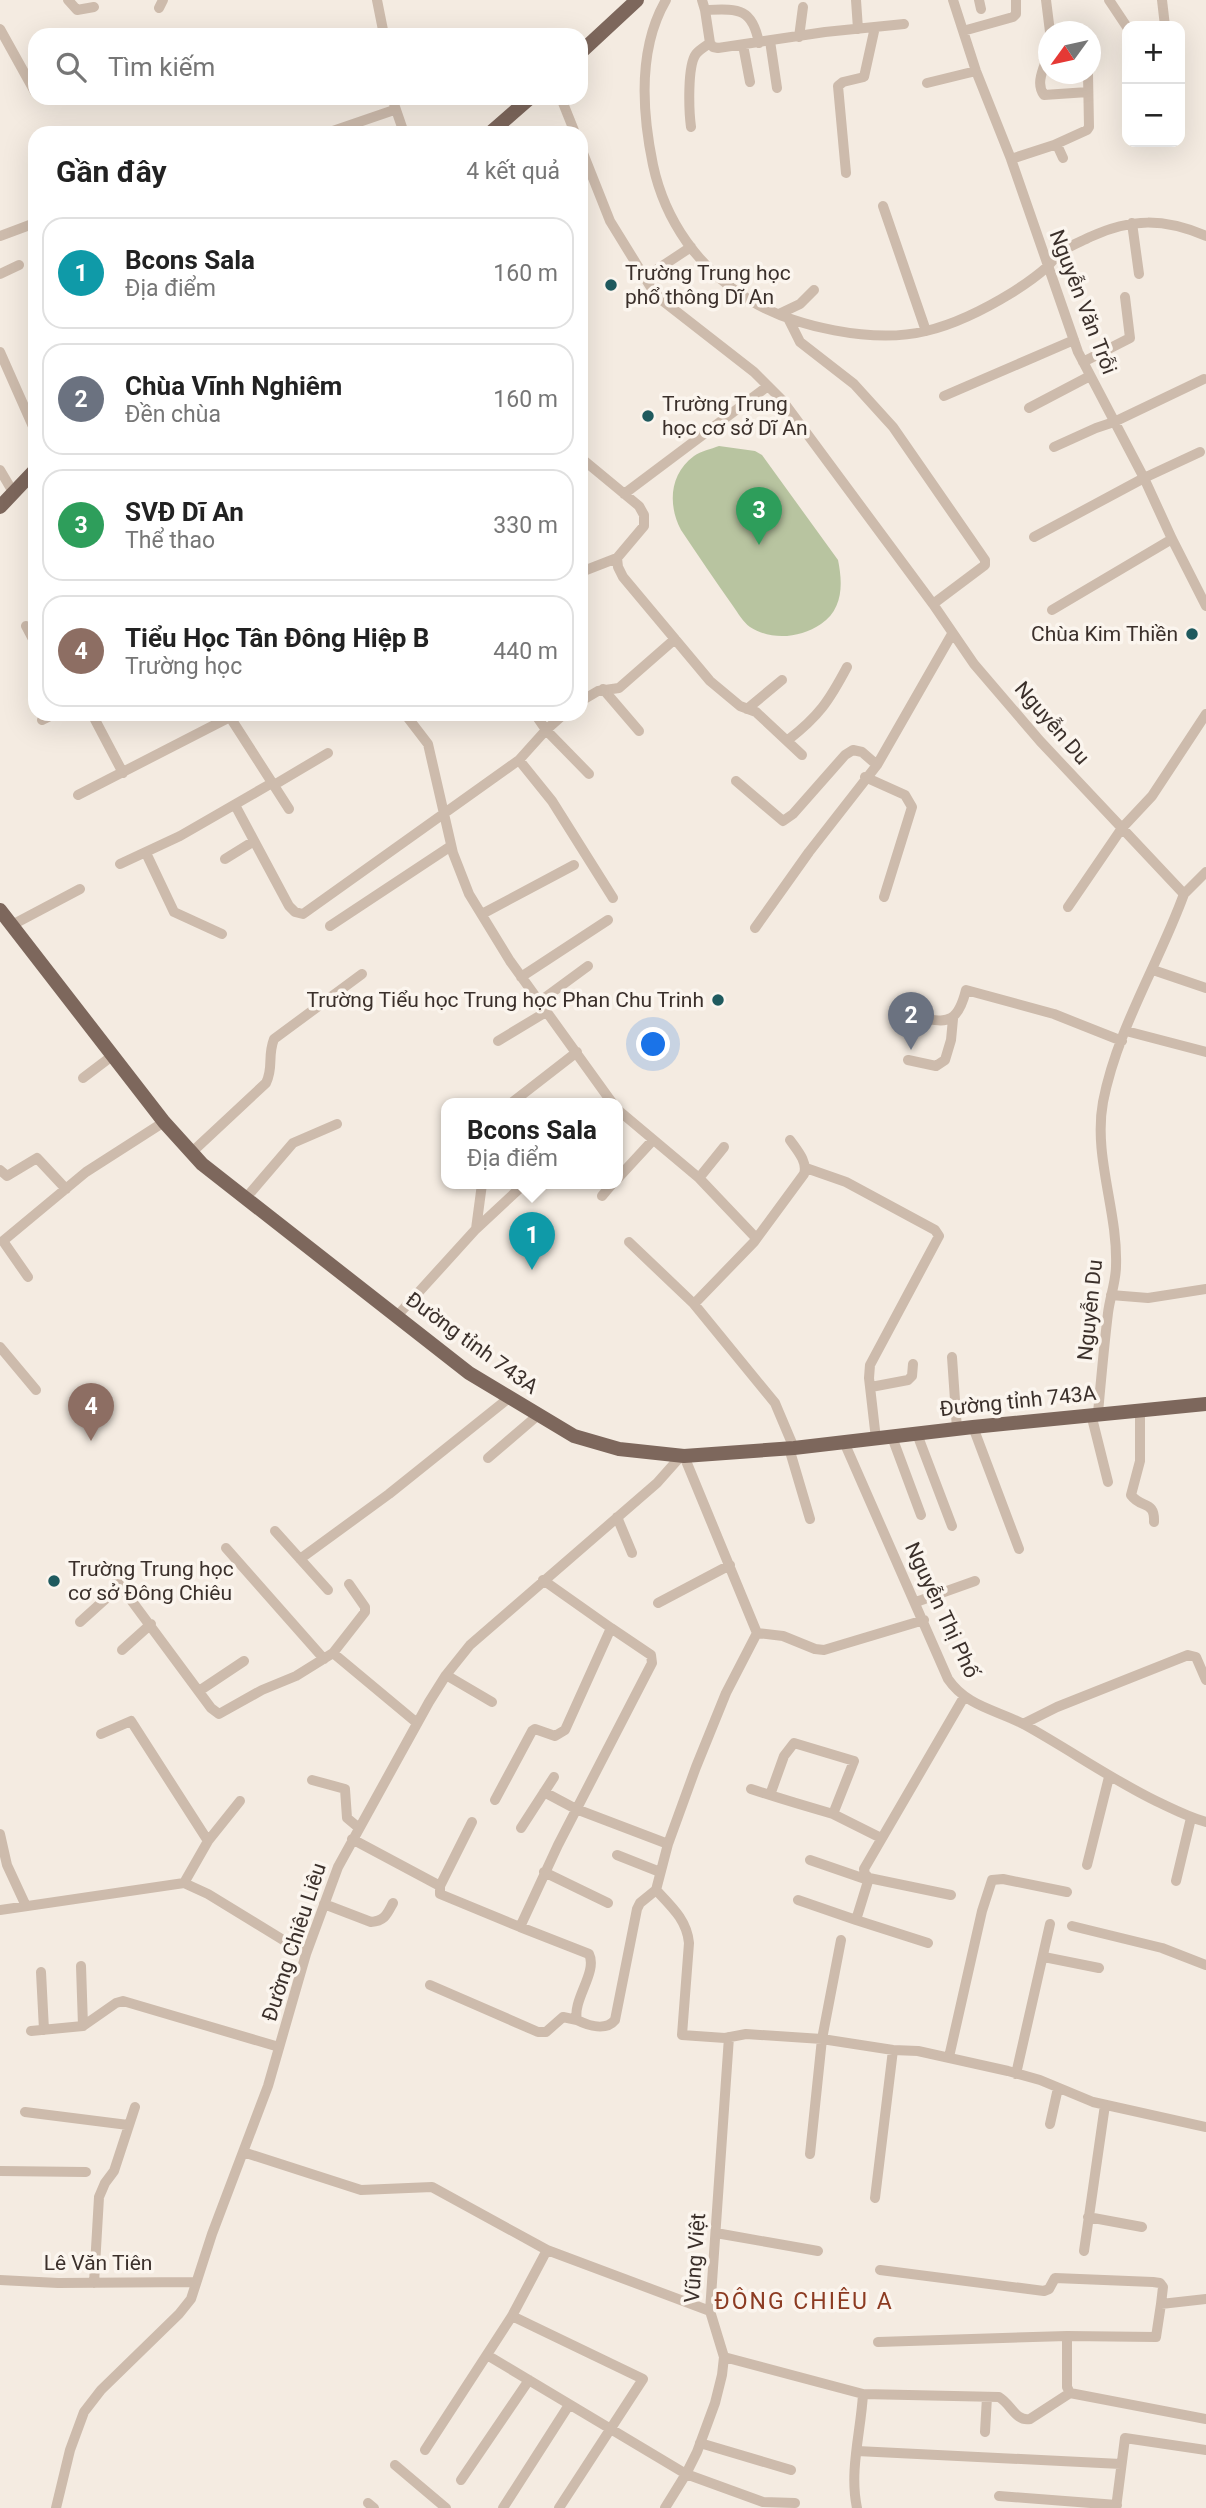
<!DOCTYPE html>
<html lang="vi">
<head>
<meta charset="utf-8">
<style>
  :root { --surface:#fff; --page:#f2f2f2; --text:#222; --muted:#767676; --line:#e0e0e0; --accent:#d93025 }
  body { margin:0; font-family:Roboto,sans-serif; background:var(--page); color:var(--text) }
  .controls { position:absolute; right:21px; top:21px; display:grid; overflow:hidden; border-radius:14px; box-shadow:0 7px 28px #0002 }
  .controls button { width:63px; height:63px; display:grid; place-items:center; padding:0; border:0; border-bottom:2px solid var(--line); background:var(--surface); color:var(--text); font:35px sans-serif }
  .compass { position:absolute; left:1038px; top:21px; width:63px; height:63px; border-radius:50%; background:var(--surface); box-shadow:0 7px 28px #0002; rotate:237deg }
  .you { position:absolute; left:654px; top:1045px; width:24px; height:24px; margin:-18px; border:5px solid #fff; border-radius:50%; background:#1a73e8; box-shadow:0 0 0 10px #1a73e833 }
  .badge { display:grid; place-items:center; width:46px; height:46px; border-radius:50%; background:var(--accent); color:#fff; font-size:23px; font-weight:700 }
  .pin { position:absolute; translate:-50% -58px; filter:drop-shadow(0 2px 4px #0008) }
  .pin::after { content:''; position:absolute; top:37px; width:24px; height:21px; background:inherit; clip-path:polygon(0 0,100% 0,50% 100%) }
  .popup { position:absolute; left:441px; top:1098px; width:182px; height:91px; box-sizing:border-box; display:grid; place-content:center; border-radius:14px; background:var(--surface); filter:drop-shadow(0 2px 5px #0005); font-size:23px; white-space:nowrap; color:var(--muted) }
  .popup b { font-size:26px; color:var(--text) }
  .popup::after { content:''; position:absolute; left:50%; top:100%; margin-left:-14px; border:14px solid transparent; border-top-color:var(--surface) }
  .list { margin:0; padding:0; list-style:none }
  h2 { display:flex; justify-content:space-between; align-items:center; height:91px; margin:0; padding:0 28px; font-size:30px }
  h2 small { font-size:23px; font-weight:400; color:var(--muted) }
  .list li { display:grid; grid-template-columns:46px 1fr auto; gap:21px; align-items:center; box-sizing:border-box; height:112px; margin:0 14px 14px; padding:0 14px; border:2px solid var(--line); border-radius:21px }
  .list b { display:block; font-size:26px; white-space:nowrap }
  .list p { margin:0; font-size:23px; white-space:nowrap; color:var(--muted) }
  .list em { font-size:23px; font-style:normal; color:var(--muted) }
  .icon { flex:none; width:38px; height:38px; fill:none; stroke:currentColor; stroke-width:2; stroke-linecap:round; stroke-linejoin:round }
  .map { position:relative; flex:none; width:1206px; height:2508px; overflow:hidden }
  .search { position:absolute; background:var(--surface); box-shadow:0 7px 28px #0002; left:28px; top:28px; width:560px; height:77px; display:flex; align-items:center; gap:18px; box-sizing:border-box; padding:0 24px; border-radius:21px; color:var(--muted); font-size:26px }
  .panel { position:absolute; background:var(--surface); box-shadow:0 7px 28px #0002; left:28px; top:126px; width:560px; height:595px; border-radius:21px }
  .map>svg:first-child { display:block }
  .pitch { fill:#b8c4a0 }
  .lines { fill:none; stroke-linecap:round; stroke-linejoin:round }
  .minor { stroke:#cdbbac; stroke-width:10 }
  .major { stroke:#7d675c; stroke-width:14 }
  .poi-dot { fill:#1f5a5e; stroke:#fbf5ee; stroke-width:2.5 }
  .labels { text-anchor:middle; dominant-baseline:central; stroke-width:7; stroke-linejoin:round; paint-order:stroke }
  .poi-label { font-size:21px; fill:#3b302b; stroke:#fbf5ee; text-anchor:start }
  .street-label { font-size:21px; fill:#3b302b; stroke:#fbf5ee }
  .neighbourhood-label { font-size:23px; letter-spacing:2px; fill:#8c3b22; stroke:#fbf5ee }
</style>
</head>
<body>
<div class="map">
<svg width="1206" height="2508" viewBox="0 0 1206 2508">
  <rect width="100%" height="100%" fill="#f4ebe1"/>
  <path class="pitch" d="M 719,446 L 755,451 L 762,455 L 838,560 C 843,584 843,609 821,624 C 800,638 772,641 750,627 C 743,622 738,613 733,606 C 715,581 698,555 681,530 C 668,506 669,474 694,456 C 701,451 711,449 719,446 Z"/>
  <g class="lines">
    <path class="minor" d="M 68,0 L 77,10 L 94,7
      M 377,0 L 384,35
      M 666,0 C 638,48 642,112 653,165 C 665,221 699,269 748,299 C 793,327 874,344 926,331 C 956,324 987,308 1013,292 C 1024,285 1037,276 1047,267 C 1052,262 1056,256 1061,252 C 1069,246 1080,242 1090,237 C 1131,218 1164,218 1206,236
      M 702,0 L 705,10 L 710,43 L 713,47 L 718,48 L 825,32 L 904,24
      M 856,0 L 858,29
      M 953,0 L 976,71 L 1011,159 L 1078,352 L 1144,478 L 1172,539 L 1206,606
      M 979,0 L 981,9
      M 1046,0 L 1050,32
      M 1109,0 L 1127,27
      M 1162,0 L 1165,26
      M 159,8 L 163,0
      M 705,10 C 738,9 752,7 759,43
      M 0,29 L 35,92
      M 963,31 L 1013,17 L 1016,14 L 1016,0
      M 799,37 L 803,7
      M 770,41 L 777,88
      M 743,45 L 750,82
      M 1048,55 C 1044,68 1035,83 1044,95 L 1088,92
      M 1090,60 L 1095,58
      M 927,83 L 976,71
      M 392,98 L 404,133
      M 561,98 L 575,133
      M 691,127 C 689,112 687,66 696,54 C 699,50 706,46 710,43
      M 327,133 L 394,110
      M 1054,145 L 1087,130 L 1089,127 L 1088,74
      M 581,148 L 610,221 L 650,286 L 663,301 L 754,372 L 782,400 L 933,604 L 974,664 L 1040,741 L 1184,894 C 1159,963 1117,1029 1103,1102 C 1093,1156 1118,1211 1116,1266 C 1116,1281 1110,1297 1108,1313 C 1104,1346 1101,1380 1098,1413
      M 1011,159 L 1054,145 L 1058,147 L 1063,158
      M 846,173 L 838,86 L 843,82 L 864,77 L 875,27
      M 883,206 L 926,331
      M 1132,223 L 1139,274
      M 0,236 L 35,223
      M 0,274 L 19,265
      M 644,278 L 691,247
      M 779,314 L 800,304 L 814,290
      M 788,318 L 800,342 L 854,384 L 893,427 L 985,560 L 985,565 L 933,604
      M 0,352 L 35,431
      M 1083,362 L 1130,338 L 1125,297
      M 944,396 L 1074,340
      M 1029,408 L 1090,376
      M 1054,447 L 1096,428 L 1114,422 L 1204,379
      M 581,458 L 639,506 L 644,515 L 644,526 L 617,558 L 618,567 L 623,577 L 710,681 L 740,706 L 756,712 L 802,755
      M 0,470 L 13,492
      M 624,494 L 768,386
      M 1034,537 L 1144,478 L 1200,452
      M 581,572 L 617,558
      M 1052,610 L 1172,539
      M 26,626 L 35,643
      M 603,689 L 639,731
      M 581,701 L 598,691 L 619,688 L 675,639
      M 747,709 L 782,680
      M 92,714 L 123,773
      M 228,714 L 289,809
      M 405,714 L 428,744 L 453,853 L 469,894 L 510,961 L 613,1104
      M 535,714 L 546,730 L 589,774
      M 42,720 L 54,714
      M 788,740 C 819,716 829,701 847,667
      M 519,760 L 552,801 L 613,898
      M 865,777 L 905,795 L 912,807 L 884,897
      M 736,781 L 783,821 L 793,814 L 845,755 L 853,750 L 862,752 L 877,765
      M 274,785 L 328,753
      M 78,795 L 230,717
      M 235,805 L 289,906 L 295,912 L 303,914 L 519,760 L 546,730 L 564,714
      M 146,853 L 174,912 L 222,934
      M 225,859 L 254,841
      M 120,864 L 180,836 L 272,783
      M 1184,894 L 1206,872
      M 1068,907 L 1122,828 L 1152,796 L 1206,714
      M 482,914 L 574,865
      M 12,925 L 80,889
      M 330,926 L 451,846
      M 755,928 L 809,852 L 877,765 L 952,634
      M 1153,970 L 1206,988
      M 521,977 L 608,920
      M 539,1002 L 588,966
      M 905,1018 C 940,1017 955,1034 966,990 L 1054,1014 L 1122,1041
      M 1126,1031 L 1206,1052
      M 498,1041 L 546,1012
      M 908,1060 L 936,1066 L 945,1060 L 951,1040 L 953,1019
      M 83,1078 L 112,1056
      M 510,1104 L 577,1052
      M 618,1110 L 699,1178 L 756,1238
      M 790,1140 C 797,1150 808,1162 804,1174 L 754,1242 L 694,1304 L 775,1403 L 794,1448
      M 191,1153 L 266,1083 C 274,1067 267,1057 274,1039 L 362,974
      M 806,1168 L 846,1182 L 935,1230 L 939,1236 L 870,1365 L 869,1378 L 876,1439
      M 0,1170 L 7,1176 L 37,1158 L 66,1189
      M 618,1178 L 653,1140
      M 699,1178 L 724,1147
      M 602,1196 L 612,1184
      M 245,1199 L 293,1143 L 337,1124
      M 476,1229 L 520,1188 L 521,1184
      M 629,1242 L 694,1304
      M 28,1277 L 3,1241 L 86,1172 L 164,1122
      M 1111,1295 L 1148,1298 L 1206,1289
      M 397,1316 L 476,1229 L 482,1184
      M 0,1347 L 36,1390
      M 952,1357 L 957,1429
      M 871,1387 L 908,1380 L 912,1376 L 913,1364
      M 1140,1410 L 1140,1461 L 1131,1495 C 1141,1509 1155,1500 1154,1522
      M 1091,1414 L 1108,1482
      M 973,1427 L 1019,1549
      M 917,1434 L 952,1526
      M 892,1437 L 921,1515
      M 844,1442 L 948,1679 C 967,1707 998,1710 1025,1725 C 1070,1750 1111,1779 1156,1801 C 1173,1809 1188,1817 1206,1822
      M 789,1448 L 810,1519
      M 488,1458 L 537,1416
      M 617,1517 L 632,1553
      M 275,1531 L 328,1590
      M 226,1548 L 324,1659
      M 300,1559 L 389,1494 L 509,1398
      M 117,1581 L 211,1708 L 219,1714 L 262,1690 L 296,1676 L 333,1653 L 365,1612 L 365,1607 L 349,1584
      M 916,1602 L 975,1581
      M 658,1603 L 730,1565
      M 80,1622 L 121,1585
      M 757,1633 L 783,1636 L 815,1649 L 824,1650 L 924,1620
      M 122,1650 L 151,1624
      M 333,1653 L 417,1723
      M 446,1675 L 492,1702
      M 199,1691 L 244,1661
      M 1023,1724 L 1057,1707 L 1188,1655 L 1196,1657 L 1206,1680
      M 101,1734 L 131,1721 L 208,1841
      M 312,1780 L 345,1789 L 347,1818 L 359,1828
      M 751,1789 C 778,1798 805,1806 833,1814 L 854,1761 L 794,1743 L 784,1756 L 770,1795
      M 544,1792 L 576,1809 L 668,1844
      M 495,1800 L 532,1731 L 535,1729 L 555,1736 L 565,1730 L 611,1628 L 543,1580
      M 833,1814 L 881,1838
      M 472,1822 L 440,1886 L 440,1894 L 520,1927 L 558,1845 L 652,1663 L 651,1655 L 611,1628
      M 521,1828 L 554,1777
      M 0,1834 L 7,1865 L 26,1906
      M 352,1839 L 440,1886
      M 617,1855 L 660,1872
      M 810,1860 L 868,1880
      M 1087,1865 L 1109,1777
      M 544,1872 L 608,1903
      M 869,1878 L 856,1920 L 928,1943
      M 1176,1881 L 1191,1818
      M 184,1883 L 208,1841 L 240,1801
      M 656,1890 C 671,1906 687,1920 689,1943 L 682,2035 L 725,2038 L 746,2034 L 822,2039 L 893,2050 L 918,2051 L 1008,2071 L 1040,2080 L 1093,2102 L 1206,2127
      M 951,1895 L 869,1878 L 865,1874 L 864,1869 L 964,1697
      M 798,1900 L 856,1920
      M 324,1904 L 371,1922 C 385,1921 387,1914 393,1903
      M 0,1910 L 184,1883 L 208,1894 L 306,1954
      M 1072,1926 L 1162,1948 L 1206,1965
      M 520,1927 L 589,1954 C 598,1972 572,2000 577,2020 C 589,2026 606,2031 615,2020 L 637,1909 L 640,1903 L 656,1890 L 668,1844 L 696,1767 L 726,1693 L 757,1633 L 684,1456
      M 1044,1957 L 1099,1968
      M 81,1966 L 83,2026
      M 41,1972 L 44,2030
      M 430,1985 L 538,2032 L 546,2032 L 563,2017 L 577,2020
      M 31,2031 L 83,2026 L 116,2003 L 123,2001 L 279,2047
      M 949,2057 L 982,1911 L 992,1880 L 1003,1879 L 1067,1892
      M 1016,2074 L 1050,1924
      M 25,2112 L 128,2125
      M 1050,2124 L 1058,2088
      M 243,2152 L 361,2190 L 432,2187 L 547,2250 L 710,2311
      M 810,2154 L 822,2039 L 841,1940
      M 0,2171 L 86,2172
      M 875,2198 L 893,2050
      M 1088,2217 L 1142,2227
      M 716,2233 L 818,2251
      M 1084,2251 L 1105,2105
      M 880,2270 L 1044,2291 L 1049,2289 L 1055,2278 L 1153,2282 L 1160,2283 L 1163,2287 L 1161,2304 L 1206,2299
      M 0,2280 L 58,2283 L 196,2282
      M 94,2283 L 99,2197 L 105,2183 L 114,2171 L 135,2107
      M 512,2316 L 643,2379 L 559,2508
      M 1067,2336 L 1067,2387 L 1070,2393 L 1206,2419
      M 878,2342 L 1067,2336 L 1156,2337 L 1161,2304
      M 487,2355 L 686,2474 L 763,2502 L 795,2503
      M 724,2357 L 863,2394
      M 985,2432 L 987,2397
      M 700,2443 L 791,2470
      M 425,2450 L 512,2316 L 547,2250
      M 857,2451 L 1121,2464
      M 395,2465 L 446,2508
      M 461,2480 L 529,2380
      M 999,2496 L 1117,2505
      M 368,2503 L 374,2508
      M 56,2508 L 70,2450 L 84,2412 L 101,2390 L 179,2314 L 191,2299 L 212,2234 L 268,2086 L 306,1954 L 338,1867 L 429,1702 L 446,1675 L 470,1645 L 657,1483 L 681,1456
      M 503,2508 L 569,2405
      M 665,2508 L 686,2474 L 697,2452 L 715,2403 L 722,2375 L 724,2357 L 710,2311 L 729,2037
      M 857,2508 C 849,2471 861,2431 863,2394 L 999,2397 C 1011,2404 1016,2422 1030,2419 L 1070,2393
      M 1116,2508 L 1125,2438 L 1206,2450"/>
    <path class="major" d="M 581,52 L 637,0
      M 490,133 L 530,98
      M 0,507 L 35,470
      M 0,910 L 164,1122 L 202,1164 L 469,1373 L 574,1436 L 619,1449 L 684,1456 L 794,1448 L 973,1427 L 1206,1404"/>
  </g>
  <g class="poi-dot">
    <circle cx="611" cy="285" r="7"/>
    <circle cx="648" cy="416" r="7"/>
    <circle cx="1192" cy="634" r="7"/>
    <circle cx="718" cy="1000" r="7"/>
    <circle cx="54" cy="1581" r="7"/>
  </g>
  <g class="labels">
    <g class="poi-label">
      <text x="625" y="273">Trường Trung học<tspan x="625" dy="24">phổ thông Dĩ An</tspan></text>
      <text x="662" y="404">Trường Trung<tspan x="662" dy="24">học cơ sở Dĩ An</tspan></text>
      <text x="1178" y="634" text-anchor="end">Chùa Kim Thiền</text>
      <text x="704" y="1000" text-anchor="end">Trường Tiểu học Trung học Phan Chu Trinh</text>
      <text x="68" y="1569">Trường Trung học<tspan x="68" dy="24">cơ sở Đông Chiêu</tspan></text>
    </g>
    <g class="street-label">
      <text transform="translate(1083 302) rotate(69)">Nguyễn Văn Trỗi</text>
      <text transform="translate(1052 723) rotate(49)">Nguyễn Du</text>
      <text transform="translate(1090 1310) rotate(-84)">Nguyễn Du</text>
      <text transform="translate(472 1343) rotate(36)">Đường tỉnh 743A</text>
      <text transform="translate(1018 1401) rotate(-6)">Đường tỉnh 743A</text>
      <text transform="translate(942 1610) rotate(65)">Nguyễn Thị Phố</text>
      <text transform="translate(294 1942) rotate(-72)">Đường Chiêu Liêu</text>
      <text transform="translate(695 2258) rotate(-86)">Vũng Việt</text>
      <text x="98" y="2263">Lê Văn Tiên</text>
    </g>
    <g class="neighbourhood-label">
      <text x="804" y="2301">ĐÔNG CHIÊU A</text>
    </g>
  </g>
</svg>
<div class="controls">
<button>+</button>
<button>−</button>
</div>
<svg class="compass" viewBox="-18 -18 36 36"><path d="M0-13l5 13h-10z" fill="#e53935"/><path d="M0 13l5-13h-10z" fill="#767676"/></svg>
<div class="you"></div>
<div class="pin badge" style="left:532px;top:1270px;background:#0f9aa8">1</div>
<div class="popup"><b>Bcons Sala</b>Địa điểm</div>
<div class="pin badge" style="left:911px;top:1050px;background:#6b7280">2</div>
<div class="pin badge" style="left:759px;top:545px;background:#2e9e5b">3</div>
<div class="pin badge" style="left:91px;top:1441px;background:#8d6e63">4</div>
<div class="search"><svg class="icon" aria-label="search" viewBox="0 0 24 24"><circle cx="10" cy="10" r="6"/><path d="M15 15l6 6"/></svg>Tìm kiếm</div>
<section class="panel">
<h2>Gần đây<small>4 kết quả</small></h2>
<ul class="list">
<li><span class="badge" style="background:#0f9aa8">1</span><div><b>Bcons Sala</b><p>Địa điểm</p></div><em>160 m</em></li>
<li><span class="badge" style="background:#6b7280">2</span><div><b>Chùa Vĩnh Nghiêm</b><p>Đền chùa</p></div><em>160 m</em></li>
<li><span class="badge" style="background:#2e9e5b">3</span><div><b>SVĐ Dĩ An</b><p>Thể thao</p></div><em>330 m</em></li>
<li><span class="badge" style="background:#8d6e63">4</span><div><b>Tiểu Học Tân Đông Hiệp B</b><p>Trường học</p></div><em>440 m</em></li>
</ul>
</section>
</div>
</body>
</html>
